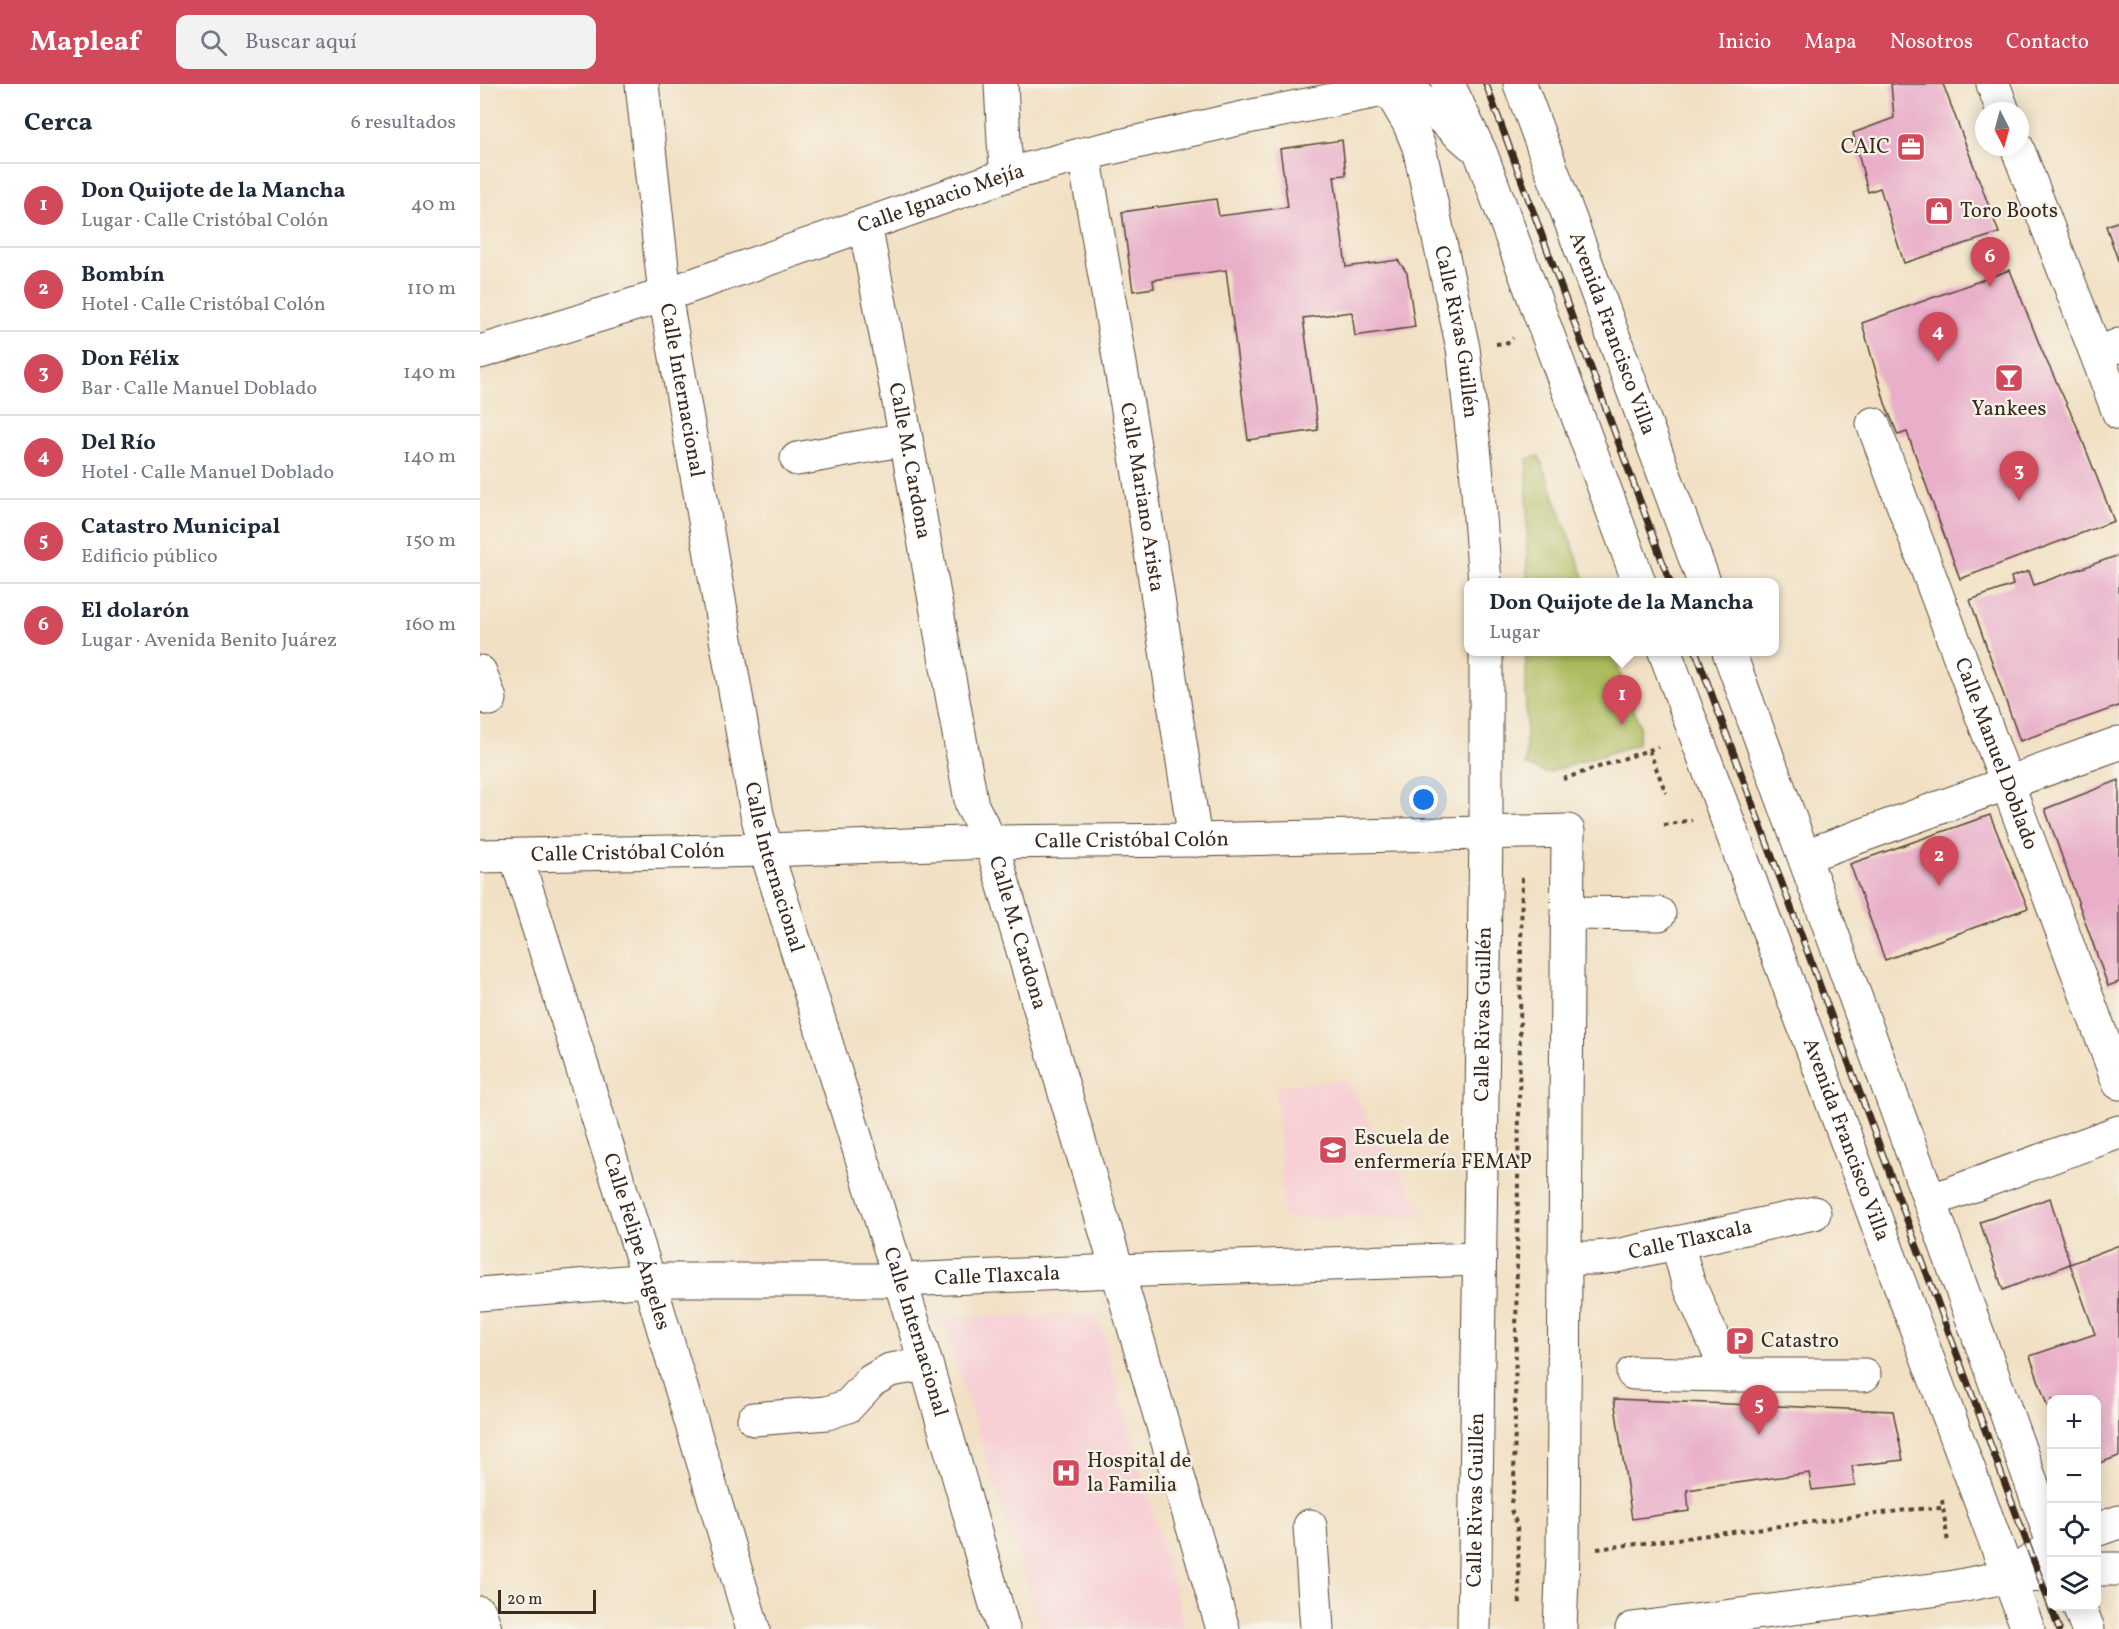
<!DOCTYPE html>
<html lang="es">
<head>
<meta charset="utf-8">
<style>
  :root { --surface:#fff; --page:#f2f2f3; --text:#1f2937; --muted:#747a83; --line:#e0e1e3; --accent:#d1495b }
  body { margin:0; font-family:Vollkorn,serif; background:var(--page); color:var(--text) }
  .controls { position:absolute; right:18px; bottom:18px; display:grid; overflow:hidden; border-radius:12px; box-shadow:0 3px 15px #0003 }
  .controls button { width:54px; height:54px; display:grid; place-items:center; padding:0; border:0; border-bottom:2px solid var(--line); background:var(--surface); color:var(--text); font:30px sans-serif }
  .compass { position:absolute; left:1495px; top:18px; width:54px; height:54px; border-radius:50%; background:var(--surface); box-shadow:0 3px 15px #0003; rotate:174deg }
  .scale { position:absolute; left:18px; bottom:15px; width:98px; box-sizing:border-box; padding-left:6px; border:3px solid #3b2a1e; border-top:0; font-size:16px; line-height:21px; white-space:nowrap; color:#3b2a1e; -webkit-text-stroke:4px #f7f3e8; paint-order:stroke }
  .you { position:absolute; left:944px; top:716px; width:21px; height:21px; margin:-15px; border:4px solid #fff; border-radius:50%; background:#1a73e8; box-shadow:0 0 0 9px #1a73e833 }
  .badge { display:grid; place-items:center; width:39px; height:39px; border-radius:50%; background:var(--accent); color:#fff; font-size:20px; font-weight:700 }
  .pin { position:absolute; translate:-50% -50px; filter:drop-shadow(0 2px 3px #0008) }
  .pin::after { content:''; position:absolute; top:32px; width:21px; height:18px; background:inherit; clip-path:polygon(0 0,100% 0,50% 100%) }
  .popup { position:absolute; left:984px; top:494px; width:315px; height:78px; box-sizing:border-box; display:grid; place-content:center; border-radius:12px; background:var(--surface); filter:drop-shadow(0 2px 4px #0005); font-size:20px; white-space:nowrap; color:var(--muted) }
  .popup b { font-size:22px; color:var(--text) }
  .popup::after { content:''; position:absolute; left:50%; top:100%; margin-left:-12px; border:12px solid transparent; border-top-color:var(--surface) }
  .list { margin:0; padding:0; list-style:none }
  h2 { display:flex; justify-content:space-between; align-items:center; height:78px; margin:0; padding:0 24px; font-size:26px }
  h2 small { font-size:20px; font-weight:400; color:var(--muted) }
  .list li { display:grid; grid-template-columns:39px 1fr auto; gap:18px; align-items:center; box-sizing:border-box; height:84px; padding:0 24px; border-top:2px solid var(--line) }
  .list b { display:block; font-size:22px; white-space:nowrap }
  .list p { margin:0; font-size:20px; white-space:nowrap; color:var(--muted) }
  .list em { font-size:20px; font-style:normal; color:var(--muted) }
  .icon { flex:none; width:33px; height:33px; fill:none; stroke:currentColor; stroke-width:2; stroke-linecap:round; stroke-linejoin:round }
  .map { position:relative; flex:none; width:1639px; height:1545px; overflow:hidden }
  header { display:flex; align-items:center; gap:36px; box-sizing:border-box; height:84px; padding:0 30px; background:var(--accent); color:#fff }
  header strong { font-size:28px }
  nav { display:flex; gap:33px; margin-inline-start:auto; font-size:21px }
  .search { width:420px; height:54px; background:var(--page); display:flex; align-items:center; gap:15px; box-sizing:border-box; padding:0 21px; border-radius:12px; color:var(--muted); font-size:22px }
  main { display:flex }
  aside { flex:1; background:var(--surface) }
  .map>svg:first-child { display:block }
  .built { fill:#f7cfd4 }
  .green { fill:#aebc5f; stroke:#74733e; stroke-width:1.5 }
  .building { fill:#e9afc9 }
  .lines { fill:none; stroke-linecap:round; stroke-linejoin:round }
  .minor-casing { stroke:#564537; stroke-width:35 }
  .major-casing { stroke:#564537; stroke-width:35 }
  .path { stroke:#564537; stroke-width:4; stroke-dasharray:4.5 4.5; stroke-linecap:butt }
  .minor { stroke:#fff; stroke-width:33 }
  .major { stroke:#fff; stroke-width:33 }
  .rail-casing { stroke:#3b2a1e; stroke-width:7 }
  .rail { stroke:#f7f3e8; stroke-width:4.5; stroke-dasharray:14; stroke-linecap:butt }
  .labels { text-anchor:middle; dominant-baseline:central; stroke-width:4.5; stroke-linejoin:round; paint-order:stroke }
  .poi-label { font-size:21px; fill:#3b2a1e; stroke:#f7f3e8; text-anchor:start }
  .street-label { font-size:21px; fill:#3b2a1e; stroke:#f7f3e8 }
</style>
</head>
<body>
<header>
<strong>Mapleaf</strong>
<div class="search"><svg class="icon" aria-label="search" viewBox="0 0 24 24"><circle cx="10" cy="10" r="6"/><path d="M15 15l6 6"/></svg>Buscar aquí</div>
<nav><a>Inicio</a><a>Mapa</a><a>Nosotros</a><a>Contacto</a></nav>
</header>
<main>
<aside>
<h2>Cerca<small>6 resultados</small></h2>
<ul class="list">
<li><span class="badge">1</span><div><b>Don Quijote de la Mancha</b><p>Lugar · Calle Cristóbal Colón</p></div><em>40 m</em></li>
<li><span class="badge">2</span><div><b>Bombín</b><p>Hotel · Calle Cristóbal Colón</p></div><em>110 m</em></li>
<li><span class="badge">3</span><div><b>Don Félix</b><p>Bar · Calle Manuel Doblado</p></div><em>140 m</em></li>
<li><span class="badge">4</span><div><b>Del Río</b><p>Hotel · Calle Manuel Doblado</p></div><em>140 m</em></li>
<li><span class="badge">5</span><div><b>Catastro Municipal</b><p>Edificio público</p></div><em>150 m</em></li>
<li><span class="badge">6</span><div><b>El dolarón</b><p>Lugar · Avenida Benito Juárez</p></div><em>160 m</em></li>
</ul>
</aside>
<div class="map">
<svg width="1639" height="1545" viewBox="0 0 1639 1545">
  <rect width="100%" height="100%" fill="#f7f3e8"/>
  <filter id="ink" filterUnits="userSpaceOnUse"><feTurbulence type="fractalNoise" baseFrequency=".0167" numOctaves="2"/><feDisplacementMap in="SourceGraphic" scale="12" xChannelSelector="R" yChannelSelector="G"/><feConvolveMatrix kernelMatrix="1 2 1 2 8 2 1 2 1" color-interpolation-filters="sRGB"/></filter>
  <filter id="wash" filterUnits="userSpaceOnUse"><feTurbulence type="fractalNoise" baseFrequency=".008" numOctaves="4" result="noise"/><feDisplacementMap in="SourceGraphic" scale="24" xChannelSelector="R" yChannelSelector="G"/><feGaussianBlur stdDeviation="1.35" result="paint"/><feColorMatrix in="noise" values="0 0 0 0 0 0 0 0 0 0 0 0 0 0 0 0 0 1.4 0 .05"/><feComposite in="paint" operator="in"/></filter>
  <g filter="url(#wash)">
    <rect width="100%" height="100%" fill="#f1e0c3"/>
    <path class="built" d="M 865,996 L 945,1131 L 804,1134 L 796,1002 Z
      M 617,1230 L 705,1544 L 561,1545 L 461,1233 Z"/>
    <path class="green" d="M 1059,372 L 1106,498 L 1047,498 L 1047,375 Z
      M 1046,568 L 1132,568 L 1160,642 L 1158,660 L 1066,689 L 1046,681 Z"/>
    <g id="blocks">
      <path class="building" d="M 1411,0 L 1463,0 L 1519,149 L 1424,179 L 1400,104 L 1388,108 L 1373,49 L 1414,34 Z
        M 862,56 L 866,91 L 854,92 L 866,183 L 918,176 L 927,189 L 935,243 L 875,252 L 872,228 L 823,234 L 838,346 L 768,356 L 746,186 L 673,196 L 674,204 L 653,207 L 642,128 L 736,115 L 739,132 L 808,123 L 800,65 Z
        M 1639,137 L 1639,179 L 1626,142 Z
        M 1530,186 L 1562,267 L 1596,340 L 1634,437 L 1480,495 L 1427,348 L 1418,351 L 1405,319 L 1382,239 Z
        M 1639,471 L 1639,622 L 1540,657 L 1490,516 L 1533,501 L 1531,493 L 1549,487 L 1554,501 Z
        M 1639,696 L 1639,898 L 1628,902 L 1565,725 Z
        M 1510,731 L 1548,824 L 1405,876 L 1370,780 Z
        M 1570,1114 L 1590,1180 L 1523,1206 L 1500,1138 Z
        M 1639,1161 L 1639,1372 L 1617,1380 L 1617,1316 L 1572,1316 L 1571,1333 L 1550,1272 L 1615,1250 L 1590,1180 Z
        M 1134,1315 L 1413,1327 L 1423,1376 L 1372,1382 L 1375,1401 L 1332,1406 L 1329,1389 L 1207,1406 L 1209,1427 L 1152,1435 Z"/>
    </g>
  </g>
  <g filter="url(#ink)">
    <use href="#blocks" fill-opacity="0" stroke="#564537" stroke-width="1.5"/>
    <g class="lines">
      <g class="minor-casing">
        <g id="minor">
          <path id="s1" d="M 162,0 L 185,211 L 277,730 L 286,766 L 446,1280 L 523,1545"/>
          <path d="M 521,0 L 524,58 L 527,91"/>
          <path d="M 928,0 L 938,13 L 991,60"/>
          <path d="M 968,0 L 1001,70 L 1159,498"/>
          <path id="s2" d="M 604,70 L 659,390 L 715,756"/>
          <path id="s3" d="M 385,141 L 426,355 L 492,722 L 511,758 L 743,1545"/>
          <path d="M 1617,270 L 1639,261"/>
          <path id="s4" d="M 1393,340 L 1639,999"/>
          <path d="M 317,375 L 426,355"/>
          <path id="s5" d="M 1185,568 L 1548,1545"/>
          <path d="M 0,588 L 10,615"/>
          <path id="s6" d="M 0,772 L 286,766 L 511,758 L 715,756 L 1088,747 L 1083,1470 L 1080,1545"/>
          <path id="s7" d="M 36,772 L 169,1196 L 273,1545"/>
          <path d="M 1325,772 L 1639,659"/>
          <path d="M 1087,829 L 1179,830"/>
          <path d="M 1450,1117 L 1639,1048"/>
          <path id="s8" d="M 1084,1174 L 1115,1174 L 1136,1172 L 1334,1129"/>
          <path id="s9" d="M 0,1210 L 169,1196 L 421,1196 L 636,1187 L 998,1175"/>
          <path d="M 1153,1289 L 1249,1291 L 1208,1198 L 1197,1159"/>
          <path d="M 1249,1291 L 1384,1291"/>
          <path d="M 274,1335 L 347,1329 L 368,1322 L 391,1297 L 410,1286 L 446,1280"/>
          <path d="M 830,1442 L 837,1545"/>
          <path d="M 1616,1446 L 1639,1438"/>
          <path d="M 1529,1492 L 1572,1463"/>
        </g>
      </g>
      <g class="major-casing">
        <g id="major">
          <path id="s10" d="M 906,0 L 929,39 L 939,63 L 983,264 L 996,382 L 1005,498"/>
          <path id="s11" d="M 1040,0 L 1224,498"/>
          <path d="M 1513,0 L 1523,27"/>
          <path d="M 1537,63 L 1639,329"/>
          <path id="s12" d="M 0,268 L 185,211 L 527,91 L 604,70 L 767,33 L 933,0"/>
          <path d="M 1249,568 L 1450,1117 L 1572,1456"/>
          <path d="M 1616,1485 L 1639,1485"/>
          <path d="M 1599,1522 L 1608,1545"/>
          <path d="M 0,1529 L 5,1545"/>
          <path id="s13" d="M 994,1545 L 1006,749 L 1006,568"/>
          <path d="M 1152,1545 L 1475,1503 L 1529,1492 L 1572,1491"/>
        </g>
      </g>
      <path class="path" d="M 1016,260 L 1027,259 L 1033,254
        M 1169,666 L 1186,709
        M 1083,695 L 1178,663
        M 1184,741 L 1212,736
        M 1462,1416 L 1468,1459
        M 1031,1419 L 1034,1403 L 1042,791
        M 1031,1426 L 1037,1441 L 1040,1523
        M 1117,1465 L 1435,1425 L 1464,1424"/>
      <use href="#minor" class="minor"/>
      <use href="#major" class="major"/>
      <g class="rail-casing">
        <path id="rail" d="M 1006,0 L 1190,498
          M 1216,568 L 1579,1545"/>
      </g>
      <use href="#rail" class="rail"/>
    </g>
  </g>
  <defs>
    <g id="office-square" transform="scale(1.5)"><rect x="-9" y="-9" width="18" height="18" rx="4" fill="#d1495b" stroke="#f7f3e8"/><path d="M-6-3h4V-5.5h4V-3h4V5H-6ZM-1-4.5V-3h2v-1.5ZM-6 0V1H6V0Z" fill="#fff"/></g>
    <g id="shop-square" transform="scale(1.5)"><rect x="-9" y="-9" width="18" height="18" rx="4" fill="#d1495b" stroke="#f7f3e8"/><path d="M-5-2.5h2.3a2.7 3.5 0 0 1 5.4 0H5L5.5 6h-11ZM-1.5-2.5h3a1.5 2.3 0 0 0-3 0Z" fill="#fff"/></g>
    <g id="bar-square" transform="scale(1.5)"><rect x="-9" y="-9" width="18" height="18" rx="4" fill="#d1495b" stroke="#f7f3e8"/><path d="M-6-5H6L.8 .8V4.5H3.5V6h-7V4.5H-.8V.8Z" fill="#fff"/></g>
    <g id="university-square" transform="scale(1.5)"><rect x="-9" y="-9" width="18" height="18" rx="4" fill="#d1495b" stroke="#f7f3e8"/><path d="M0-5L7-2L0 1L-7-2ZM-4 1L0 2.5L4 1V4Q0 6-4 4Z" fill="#fff"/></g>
    <g id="parking-square" transform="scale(1.5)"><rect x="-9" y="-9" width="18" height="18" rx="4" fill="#d1495b" stroke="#f7f3e8"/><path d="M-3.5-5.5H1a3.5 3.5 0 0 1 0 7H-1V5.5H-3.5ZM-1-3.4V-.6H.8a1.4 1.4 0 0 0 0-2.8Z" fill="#fff"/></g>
    <g id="hospital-square" transform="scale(1.5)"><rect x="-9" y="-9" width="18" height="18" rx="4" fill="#d1495b" stroke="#f7f3e8"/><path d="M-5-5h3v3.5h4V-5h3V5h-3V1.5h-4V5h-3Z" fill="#fff"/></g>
  </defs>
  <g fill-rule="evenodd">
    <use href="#office-square" x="1431" y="63"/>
    <use href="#shop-square" x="1459" y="127"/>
    <use href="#bar-square" x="1529" y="294"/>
    <use href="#university-square" x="853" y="1066"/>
    <use href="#parking-square" x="1260" y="1257"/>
    <use href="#hospital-square" x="586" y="1389"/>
  </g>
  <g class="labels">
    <g class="poi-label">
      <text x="1410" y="63" text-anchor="end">CAIC</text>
      <text x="1480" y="127">Toro Boots</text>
      <text x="1529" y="325" text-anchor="middle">Yankees</text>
      <text x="874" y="1054">Escuela de<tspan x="874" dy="24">enfermería FEMAP</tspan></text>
      <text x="1281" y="1257">Catastro</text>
      <text x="607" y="1377">Hospital de<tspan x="607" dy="24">la Familia</tspan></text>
    </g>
    <g class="street-label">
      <text stroke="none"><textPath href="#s12" startOffset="486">Calle Ignacio Mejía</textPath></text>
      <text stroke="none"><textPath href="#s10" startOffset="260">Calle Rivas Guillén</textPath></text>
      <text stroke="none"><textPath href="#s11" startOffset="266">Avenida Francisco Villa</textPath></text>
      <text stroke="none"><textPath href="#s1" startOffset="309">Calle Internacional</textPath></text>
      <text stroke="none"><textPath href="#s3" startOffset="240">Calle M. Cardona</textPath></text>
      <text stroke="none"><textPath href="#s2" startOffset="348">Calle Mariano Arista</textPath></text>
      <text stroke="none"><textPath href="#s4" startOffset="352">Calle Manuel Doblado</textPath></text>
      <text stroke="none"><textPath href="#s6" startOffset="652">Calle Cristóbal Colón</textPath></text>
      <text stroke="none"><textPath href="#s6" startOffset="148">Calle Cristóbal Colón</textPath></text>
      <text stroke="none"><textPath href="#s1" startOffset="795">Calle Internacional</textPath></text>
      <text stroke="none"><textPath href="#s3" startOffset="726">Calle M. Cardona</textPath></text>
      <text stroke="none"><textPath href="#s13" startOffset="615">Calle Rivas Guillén</textPath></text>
      <text stroke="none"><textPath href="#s5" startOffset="520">Avenida Francisco Villa</textPath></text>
      <text stroke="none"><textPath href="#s8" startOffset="128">Calle Tlaxcala</textPath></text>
      <text stroke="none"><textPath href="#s7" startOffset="404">Calle Felipe Ángeles</textPath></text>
      <text stroke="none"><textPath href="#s9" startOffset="518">Calle Tlaxcala</textPath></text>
      <text stroke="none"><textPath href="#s1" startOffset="1281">Calle Internacional</textPath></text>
      <text stroke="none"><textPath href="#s13" startOffset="129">Calle Rivas Guillén</textPath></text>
    </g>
  </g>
</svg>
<div class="controls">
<button>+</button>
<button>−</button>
<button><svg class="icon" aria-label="locate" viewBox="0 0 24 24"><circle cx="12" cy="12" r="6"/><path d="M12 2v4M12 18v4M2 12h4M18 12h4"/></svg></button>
<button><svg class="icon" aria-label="layers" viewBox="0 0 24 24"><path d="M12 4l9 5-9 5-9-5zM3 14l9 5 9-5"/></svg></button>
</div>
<svg class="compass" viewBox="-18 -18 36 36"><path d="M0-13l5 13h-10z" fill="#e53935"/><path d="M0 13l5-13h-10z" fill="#747a83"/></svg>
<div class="scale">20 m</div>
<div class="you"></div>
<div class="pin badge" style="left:1142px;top:641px">1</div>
<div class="popup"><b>Don Quijote de la Mancha</b>Lugar</div>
<div class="pin badge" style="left:1459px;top:802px">2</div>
<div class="pin badge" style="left:1539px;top:417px">3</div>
<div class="pin badge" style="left:1458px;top:278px">4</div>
<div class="pin badge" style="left:1279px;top:1351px">5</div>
<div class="pin badge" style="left:1510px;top:203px">6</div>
</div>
</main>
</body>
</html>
